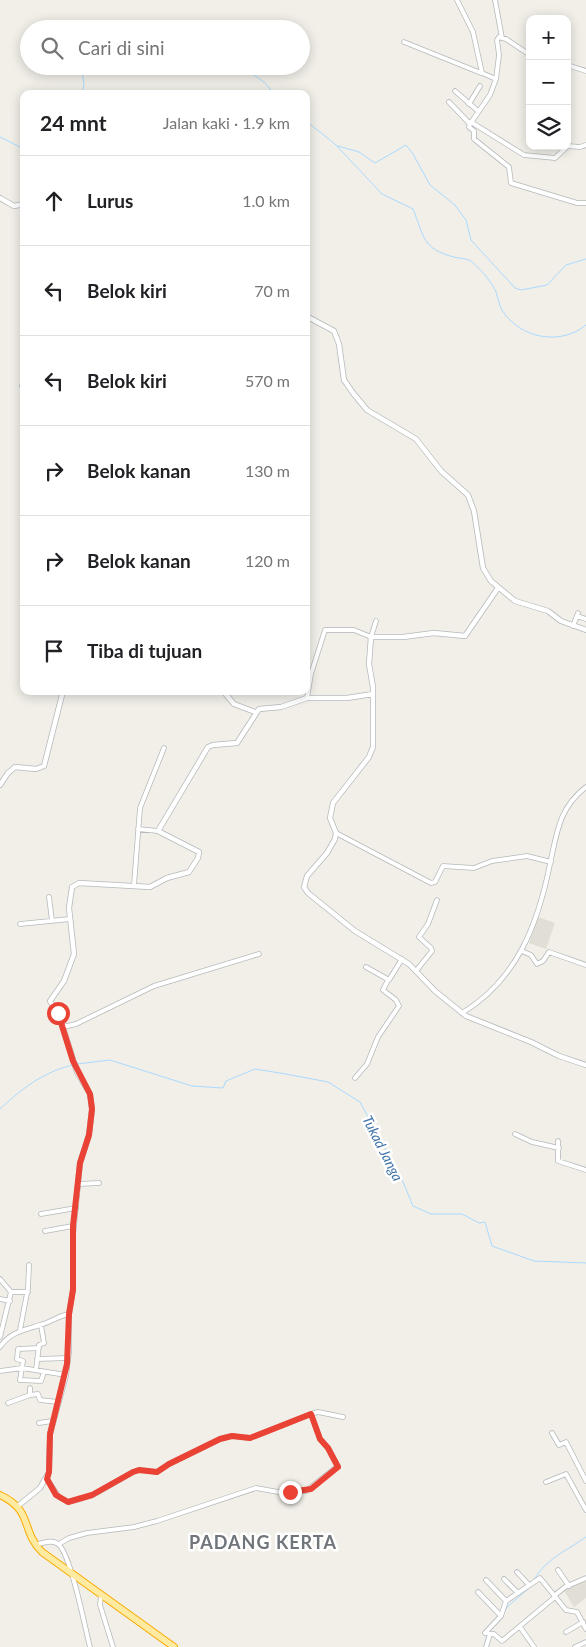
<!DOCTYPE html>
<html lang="id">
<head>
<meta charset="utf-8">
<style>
  :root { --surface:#fff; --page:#f6f6f6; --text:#202124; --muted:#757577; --line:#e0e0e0 }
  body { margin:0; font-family:Lato,sans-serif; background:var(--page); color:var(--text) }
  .controls { position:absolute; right:15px; top:15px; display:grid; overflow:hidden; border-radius:10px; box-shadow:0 2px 12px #0003 }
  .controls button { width:45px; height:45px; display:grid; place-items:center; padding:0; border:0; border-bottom:1px solid var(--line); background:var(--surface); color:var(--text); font:25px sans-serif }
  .stop { position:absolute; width:15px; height:15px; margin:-11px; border:4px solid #ea4335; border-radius:50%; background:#fff }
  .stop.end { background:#ea4335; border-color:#fff; box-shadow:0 1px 5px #0008 }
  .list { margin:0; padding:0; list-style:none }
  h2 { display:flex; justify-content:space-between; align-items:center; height:65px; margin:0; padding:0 20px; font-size:21px }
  h2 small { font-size:16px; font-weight:400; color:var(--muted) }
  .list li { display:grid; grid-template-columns:32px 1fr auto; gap:15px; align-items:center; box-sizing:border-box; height:90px; padding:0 20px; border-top:1px solid var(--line) }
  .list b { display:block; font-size:19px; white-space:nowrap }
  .list em { font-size:16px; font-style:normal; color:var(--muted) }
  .icon { flex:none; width:28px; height:28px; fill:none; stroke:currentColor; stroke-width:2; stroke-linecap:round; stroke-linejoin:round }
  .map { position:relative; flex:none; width:586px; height:1647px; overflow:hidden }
  .search { position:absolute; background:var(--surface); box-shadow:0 2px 12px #0003; left:20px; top:20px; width:290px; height:55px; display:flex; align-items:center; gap:12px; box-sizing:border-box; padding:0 18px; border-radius:28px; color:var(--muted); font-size:19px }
  .panel { position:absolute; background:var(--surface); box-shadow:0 2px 12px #0003; left:20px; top:90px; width:290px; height:605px; border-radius:10px }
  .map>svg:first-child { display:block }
  .education { fill:#e1ded6 }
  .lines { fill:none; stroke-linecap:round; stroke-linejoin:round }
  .stream { stroke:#aadaff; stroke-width:1 }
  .minor-casing { stroke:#b5b8bc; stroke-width:5.5 }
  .tertiary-casing { stroke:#b5b8bc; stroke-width:6 }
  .trunk-casing { stroke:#f9ab00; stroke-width:8 }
  .minor { stroke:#fff; stroke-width:4 }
  .tertiary { stroke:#fff; stroke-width:4.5 }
  .trunk { stroke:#feeaa1; stroke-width:6 }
  .route { stroke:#ea4335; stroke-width:6 }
  .labels { text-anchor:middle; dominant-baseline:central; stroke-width:5; stroke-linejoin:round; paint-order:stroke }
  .water-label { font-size:14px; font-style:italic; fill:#4174aa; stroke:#fff }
  .district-label { font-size:18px; font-weight:bold; letter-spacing:1px; fill:#70757a; stroke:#fff }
</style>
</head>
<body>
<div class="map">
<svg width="586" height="1647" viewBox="0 0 586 1647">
  <rect width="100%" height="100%" fill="#f1efe8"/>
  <path class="education" d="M 538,917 L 555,923 L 546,949 L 529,943 Z
    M 586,1579 L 586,1598 L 574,1607 L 563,1589 Z"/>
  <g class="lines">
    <path class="stream" d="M 145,29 C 155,19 170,18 180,29
      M 81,66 L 84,84 L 82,94
      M 242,66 L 265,83 L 274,94
      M 306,121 L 335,144 L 382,194 L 413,209 C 424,236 422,249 454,257 C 460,259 468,258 472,262 C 481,269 492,283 496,292 C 498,298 499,305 502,310 C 520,339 561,346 586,325
      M 0,137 L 24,149
      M 338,146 L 359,152 L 375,163 L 406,145 L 413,154 L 430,185 L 455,205 L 466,220 L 471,240 L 515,288 L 521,290 L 547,285 L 566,265 L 586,259
      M 77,1064 L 110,1060 L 192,1086 L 223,1088 L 226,1081 L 255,1069 L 286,1074 L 328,1082 L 360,1102 L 403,1182 L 413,1206 L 431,1214 L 462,1214 L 479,1223 L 485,1222 L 492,1246 L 534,1261 L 586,1263
      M 0,1109 C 21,1089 45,1071 73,1065
      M 534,1580 C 545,1559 568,1550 586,1537
      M 492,1628 L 501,1619 L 507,1607 L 529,1588
      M 484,1647 L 487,1636"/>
    <g class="minor-casing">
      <path id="minor" d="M 457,0 L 473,32 L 482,73 L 496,79 L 499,55 L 497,40 L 499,37 L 506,39 L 530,55
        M 495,0 L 502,38
        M 404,42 L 481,73
        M 567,65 L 586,71
        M 496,79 L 490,95 L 470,124 L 469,127 L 474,131 L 474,139 L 509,167 L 511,183 L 577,203 L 586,203
        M 455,91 L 478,111
        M 449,102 L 470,124
        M 469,104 L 480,86
        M 471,122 L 524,155 L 555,158 L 568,146 L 580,147 L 586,145
        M 22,386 L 24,385
        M 577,616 L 586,619
        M 573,626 L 578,613
        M 307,698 L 311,674 L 325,630 L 354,630 L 371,637 L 376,621
        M 138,829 L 158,831
        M 336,833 L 431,883 L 435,882 L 443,866 L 474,868 L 492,861 L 527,856 L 551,862
        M 134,885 L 140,808 L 164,748
        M 49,897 L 52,921
        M 20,924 L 70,919
        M 522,951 L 531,955 L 537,964 L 543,961 L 549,952 L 586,965
        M 366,967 L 389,980 L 402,959
        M 416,971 L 432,951 L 431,948 L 419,937 L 428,924 L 437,900
        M 462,1013 C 517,980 538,924 550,864 C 557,832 559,808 586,787
        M 63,1027 L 76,1024 L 154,986 L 259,954
        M 355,1078 L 367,1064 L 378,1037 L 399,1006 L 396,1000 L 383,990 L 388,980
        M 515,1134 L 532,1142 L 559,1148
        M 558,1141 L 558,1161 L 586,1170
        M 78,1184 L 99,1183
        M 41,1214 L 76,1208
        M 45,1231 L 73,1226
        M 0,1279 L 11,1292
        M 0,1299 L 10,1301
        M 20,1330 L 28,1288 L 29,1265
        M 0,1337 L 11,1292 L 28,1292
        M 0,1347 C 10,1332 24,1330 40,1325 C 51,1322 58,1316 69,1314
        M 39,1348 L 18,1349 L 17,1359 L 23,1361 L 20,1380 L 41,1381 L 44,1372
        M 37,1359 L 68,1358
        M 36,1370 L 39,1345 L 44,1343 L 41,1325
        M 0,1371 L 22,1368 L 66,1375
        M 30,1388 L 30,1395 L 38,1394 L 40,1400 L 58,1402
        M 8,1403 L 30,1395
        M 39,1423 L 52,1421
        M 552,1433 L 559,1445 L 566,1442 L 586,1481
        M 47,1479 L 59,1497 L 68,1502 L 93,1495 L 133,1472 L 139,1470 L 157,1472 L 169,1464 L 220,1439 L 231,1436 L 250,1438 L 311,1414
        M 546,1482 L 566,1474 L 586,1510
        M 59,1544 L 69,1538 L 87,1533 L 134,1527 L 157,1521 L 256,1488 L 284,1493 L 306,1491 L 338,1466 L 328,1448 L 320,1439 L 311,1414 L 318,1412 L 343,1417
        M 36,1545 C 42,1543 52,1539 58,1544 C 71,1554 85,1628 90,1647
        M 558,1570 L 569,1586
        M 517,1572 L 529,1585
        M 504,1579 L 518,1593
        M 486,1580 L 506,1601
        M 478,1592 L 501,1616 L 506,1601 L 540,1578 L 566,1610 L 577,1612 L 586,1629
        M 101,1595 L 100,1605 L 113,1647
        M 554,1596 L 565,1587 L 586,1578
        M 501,1616 L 485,1633 L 494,1634 L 502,1641 L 555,1597
        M 520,1627 L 534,1647
        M 566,1632 L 583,1622
        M 486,1647 L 490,1634
        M 575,1647 L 586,1642"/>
    </g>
    <g class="tertiary-casing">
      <path id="tertiary" d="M 0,198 L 14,206 L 24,204
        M 306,316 L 334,331 L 339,344 L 344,380 L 353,393 L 367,410 L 416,439 L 441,471 L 468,495 L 474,511 L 483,568 L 491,581 L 515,601 L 548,611 L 561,621 L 586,630
        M 498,588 L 465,636 L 434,633 L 403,637 L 371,637 L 369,664 L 373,687 L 373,747 L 369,757 L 333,803 L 330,818 L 336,833 L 335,839 L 327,853 L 307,876 L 304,887 L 308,893 L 355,931 L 409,964 L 435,991 L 466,1016 L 531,1042 L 559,1056 L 586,1065
        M 223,691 L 234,704 L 255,712
        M 0,785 L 8,773 L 15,767 L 36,769 L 44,766 L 63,691
        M 18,1506 L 40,1488 L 49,1472 L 50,1434 L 66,1375 L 69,1350 L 69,1314 L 73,1289 L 73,1234 L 80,1163 L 89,1135 L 92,1109 L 90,1094 L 77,1072 L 59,1015 L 50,1001 L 64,981 L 74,954 L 69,908 L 72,887 L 79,883 L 150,887 L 167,878 L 189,872 L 198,858 L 199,852 L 158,831 L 208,747 L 213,745 L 237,743 L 259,709 L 281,707 L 307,698 L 347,698 L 373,694"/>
    </g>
    <g class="trunk-casing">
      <path id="trunk" d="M 0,1495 C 34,1511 20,1530 42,1552 L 174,1647"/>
    </g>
    <use href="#minor" class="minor"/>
    <use href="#tertiary" class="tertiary"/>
    <use href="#trunk" class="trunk"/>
  </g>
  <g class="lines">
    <path class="route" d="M 58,1013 L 73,1061 L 90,1094 L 92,1109 L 89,1135 L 80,1163 L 73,1226 L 73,1290 L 69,1314 L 67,1364 L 50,1434 L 49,1472 L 47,1479 L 56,1495 L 68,1502 L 92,1495 L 133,1472 L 139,1470 L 157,1472 L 169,1464 L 220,1439 L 232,1436 L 250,1438 L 311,1414 L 320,1439 L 328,1448 L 338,1467 L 311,1489 L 290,1492"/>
  </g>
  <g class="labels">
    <g class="water-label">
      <text transform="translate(383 1148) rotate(63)">Tukad Janga</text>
    </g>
    <g class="district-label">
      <text x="263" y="1542">PADANG KERTA</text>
    </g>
  </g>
</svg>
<div class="controls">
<button>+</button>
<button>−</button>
<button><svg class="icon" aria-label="layers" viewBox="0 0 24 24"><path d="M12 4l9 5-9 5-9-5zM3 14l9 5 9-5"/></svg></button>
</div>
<div class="stop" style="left:58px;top:1013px"></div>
<div class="stop end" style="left:290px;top:1492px"></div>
<div class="search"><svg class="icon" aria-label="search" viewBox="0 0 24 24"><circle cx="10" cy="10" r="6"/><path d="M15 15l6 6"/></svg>Cari di sini</div>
<section class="panel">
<h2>24 mnt<small>Jalan kaki · 1.9 km</small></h2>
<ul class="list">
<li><svg class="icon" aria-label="ahead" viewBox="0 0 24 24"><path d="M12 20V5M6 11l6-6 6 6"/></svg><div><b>Lurus</b></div><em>1.0 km</em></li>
<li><svg class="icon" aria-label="left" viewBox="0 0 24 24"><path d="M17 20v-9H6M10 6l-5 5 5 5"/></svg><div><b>Belok kiri</b></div><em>70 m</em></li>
<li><svg class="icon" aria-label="left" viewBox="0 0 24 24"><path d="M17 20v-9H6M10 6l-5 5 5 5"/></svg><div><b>Belok kiri</b></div><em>570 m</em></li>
<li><svg class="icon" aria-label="right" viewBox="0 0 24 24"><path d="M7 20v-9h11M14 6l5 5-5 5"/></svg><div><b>Belok kanan</b></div><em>130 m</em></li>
<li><svg class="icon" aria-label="right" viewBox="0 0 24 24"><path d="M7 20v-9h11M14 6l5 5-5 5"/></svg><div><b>Belok kanan</b></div><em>120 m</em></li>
<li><svg class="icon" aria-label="arrive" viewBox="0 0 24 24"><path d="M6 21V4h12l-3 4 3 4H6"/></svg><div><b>Tiba di tujuan</b></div></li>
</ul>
</section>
</div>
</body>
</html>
